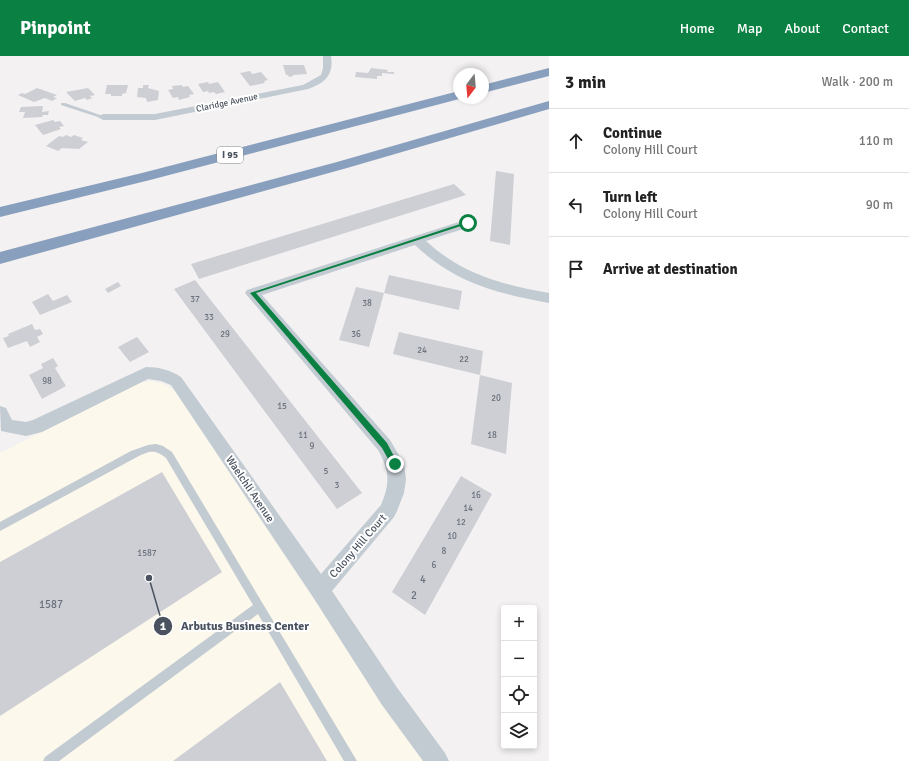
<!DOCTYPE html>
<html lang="en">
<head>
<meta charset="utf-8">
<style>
  :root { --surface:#fff; --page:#f2f2f2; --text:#222; --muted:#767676; --line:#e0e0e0; --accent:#0b8043 }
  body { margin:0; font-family:Signika,sans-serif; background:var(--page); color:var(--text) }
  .controls { position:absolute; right:12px; bottom:12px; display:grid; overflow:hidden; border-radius:4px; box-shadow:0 2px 6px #0003 }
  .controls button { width:36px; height:36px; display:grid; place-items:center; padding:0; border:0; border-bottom:1px solid var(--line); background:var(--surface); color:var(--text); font:20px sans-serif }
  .compass { position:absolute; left:453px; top:12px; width:36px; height:36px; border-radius:50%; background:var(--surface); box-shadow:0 2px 6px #0003; rotate:196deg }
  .stop { position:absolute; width:12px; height:12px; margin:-9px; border:3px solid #0b8043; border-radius:50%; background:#fff }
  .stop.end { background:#0b8043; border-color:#fff; box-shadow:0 1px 4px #0008 }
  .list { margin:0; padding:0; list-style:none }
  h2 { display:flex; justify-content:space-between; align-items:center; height:52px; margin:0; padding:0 16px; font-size:17px }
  h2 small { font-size:13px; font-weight:400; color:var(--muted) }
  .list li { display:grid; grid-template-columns:26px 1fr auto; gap:12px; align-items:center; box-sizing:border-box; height:64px; padding:0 16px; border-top:1px solid var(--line) }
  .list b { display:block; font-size:15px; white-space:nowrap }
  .list p { margin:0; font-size:13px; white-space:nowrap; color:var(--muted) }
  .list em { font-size:13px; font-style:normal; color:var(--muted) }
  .icon { flex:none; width:22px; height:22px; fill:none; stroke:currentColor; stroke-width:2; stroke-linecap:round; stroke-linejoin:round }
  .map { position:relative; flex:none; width:549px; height:705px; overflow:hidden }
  header { display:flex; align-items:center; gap:24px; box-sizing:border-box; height:56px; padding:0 20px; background:var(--accent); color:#fff }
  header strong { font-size:19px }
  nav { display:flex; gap:22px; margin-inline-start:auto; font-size:14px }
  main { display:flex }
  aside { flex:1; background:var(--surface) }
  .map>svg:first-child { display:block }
  .commercial { fill:#fcf8eb }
  .building { fill:#cecfd5 }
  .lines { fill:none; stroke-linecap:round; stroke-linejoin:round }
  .lane { fill:#c2cad2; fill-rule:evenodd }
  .street { fill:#c2cad2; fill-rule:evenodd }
  .highway { fill:#899fbe; fill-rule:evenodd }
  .route { fill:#0b8043 }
  .labels { text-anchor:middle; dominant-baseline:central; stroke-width:4; stroke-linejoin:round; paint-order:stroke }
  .far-street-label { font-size:9px; fill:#49525e; stroke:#fff }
  .number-label { font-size:9px; fill:#6a717c }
  .shield { fill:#fff; stroke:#80868e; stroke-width:1 }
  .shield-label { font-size:10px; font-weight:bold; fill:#49525e }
  .street-label { font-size:11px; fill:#49525e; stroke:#fff }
  .near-number-label { font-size:11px; fill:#6a717c }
  .leader { fill:none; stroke:#49525e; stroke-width:1.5 }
  .callout-dot { fill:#49525e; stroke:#fff; stroke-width:1.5 }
  .mark-label { font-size:12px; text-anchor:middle; font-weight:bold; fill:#fff }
  .callout-label { font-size:12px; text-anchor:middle; font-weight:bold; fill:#49525e; stroke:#fff; stroke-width:4; stroke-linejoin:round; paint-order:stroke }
</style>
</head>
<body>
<header>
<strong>Pinpoint</strong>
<nav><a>Home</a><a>Map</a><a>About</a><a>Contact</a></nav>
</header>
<main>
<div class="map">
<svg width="549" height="705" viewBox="0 0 549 705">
  <rect width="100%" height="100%" fill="#f3f1f1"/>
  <path class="commercial" d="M 152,325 L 164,328 L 174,334 L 383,647 L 425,705 L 0,705 L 0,397 L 139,327 Z"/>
  <path class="building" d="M 283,9 L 304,9 L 307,18 L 293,19 L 293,20 L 289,21 L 288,19 L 286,19 Z
    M 371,12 L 388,14 L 387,16 L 394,16 L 394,18 L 382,17 L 382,20 L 377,20 L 377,23 L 355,21 L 356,16 L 368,17 Z
    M 250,15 L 252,18 L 261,16 L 268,24 L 264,25 L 265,27 L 250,30 L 240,17 Z
    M 208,26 L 209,28 L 218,26 L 225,36 L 216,38 L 214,36 L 209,37 L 208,35 L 203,36 L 198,28 Z
    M 107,29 L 128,29 L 126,37 L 122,38 L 122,40 L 111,40 L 111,38 L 105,38 Z
    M 143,29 L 149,29 L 148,32 L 159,35 L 158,44 L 147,46 L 146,42 L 137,41 L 138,32 L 143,32 Z
    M 182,29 L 183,31 L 188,30 L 194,38 L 189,39 L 190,41 L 179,44 L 178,41 L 173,42 L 168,34 L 173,33 L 172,30 Z
    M 37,32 L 57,39 L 53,41 L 57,42 L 52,45 L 45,42 L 34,46 L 18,39 L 22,37 L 25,38 Z
    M 88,32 L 95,39 L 90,40 L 92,42 L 87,44 L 85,42 L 75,45 L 66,36 Z
    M 43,50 L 42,56 L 49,55 L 48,59 L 43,59 L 42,61 L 23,62 L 25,56 L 19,56 L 21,51 Z
    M 53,64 L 55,66 L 60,65 L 64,70 L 59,71 L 61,73 L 43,79 L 35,69 Z
    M 66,79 L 71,81 L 74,79 L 83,82 L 81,84 L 88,86 L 79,93 L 62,92 L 58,95 L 46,90 L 59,80 L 63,81 Z
    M 496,115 L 514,118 L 510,189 L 490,185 Z
    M 454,128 L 466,139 L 199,223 L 191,208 Z
    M 389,219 L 462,235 L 459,254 L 384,237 Z
    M 195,224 L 362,437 L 337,453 L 174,233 Z
    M 118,226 L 121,230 L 108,237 L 105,233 Z
    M 356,231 L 384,237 L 369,291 L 339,284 Z
    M 48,238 L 53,245 L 67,239 L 72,246 L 40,259 L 32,246 Z
    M 32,268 L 35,274 L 40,273 L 43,278 L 37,281 L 40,286 L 30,291 L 27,285 L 8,292 L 3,282 L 9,280 L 8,278 Z
    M 399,276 L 483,295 L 480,319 L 393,298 Z
    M 137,281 L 149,296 L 130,306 L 118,291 Z
    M 53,302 L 58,310 L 55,312 L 66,330 L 42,343 L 29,319 L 43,312 L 41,308 Z
    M 480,319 L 512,327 L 506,398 L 471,388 Z
    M 162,416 L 222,516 L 0,660 L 0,506 Z
    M 461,420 L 492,438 L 425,559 L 392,536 Z
    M 280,626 L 327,705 L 173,705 Z"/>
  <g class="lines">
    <path class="lane" d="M 61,47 L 65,47 L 106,61 L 101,62 L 61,49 Z
      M 156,388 L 163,390 L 172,396 L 357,705 L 344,705 L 258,558 L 59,705 L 43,705 L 45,701 L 253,549 L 166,402 C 154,393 150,395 137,401 L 0,475 L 0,466 L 131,395 L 148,389 Z"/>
    <path class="street" d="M 323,0 L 331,0 C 334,19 325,27 308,33 L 155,64 L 103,64 L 98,61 L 103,58 L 155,58 L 303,29 L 321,19 L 323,12 Z
      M 468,163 L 474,167 L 472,170 L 426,185 C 463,219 501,228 549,237 L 549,247 C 496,237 455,227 415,189 L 262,239 L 390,384 L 404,408 L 406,423 L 404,437 L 397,455 L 394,461 L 332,535 L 398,633 L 445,697 L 449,705 L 423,705 L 382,649 L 313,541 L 171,329 L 161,325 L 148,323 L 42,376 L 26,380 L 1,375 L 0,350 L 6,352 L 12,364 L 26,366 L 33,364 L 146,311 C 159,311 170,314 181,321 L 321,518 L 381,449 C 390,427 390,415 378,394 L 245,237 L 247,234 Z"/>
    <path class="highway" d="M 549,12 L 549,20 L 483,37 L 483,29 Z
      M 459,35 L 459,42 L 463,42 L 150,124 L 0,161 L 0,151 L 142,117 Z
      M 549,45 L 549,53 L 347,112 L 0,208 L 0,196 L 337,106 Z"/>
  </g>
  <path class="route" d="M 466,166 L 470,167 L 256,237 L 387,387 L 398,408 L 395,411 L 392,410 L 382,392 L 250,237 Z"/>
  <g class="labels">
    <g class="far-street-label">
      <text transform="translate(227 47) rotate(-12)">Claridge Avenue</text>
    </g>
    <g class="number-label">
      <text x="195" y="243">37</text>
      <text x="367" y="247">38</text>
      <text x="209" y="261">33</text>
      <text x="225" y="278">29</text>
      <text x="356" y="278">36</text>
      <text x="422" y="294">24</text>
      <text x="464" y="303">22</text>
      <text x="47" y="325">98</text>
      <text x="496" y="342">20</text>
      <text x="282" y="350">15</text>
      <text x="303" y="379">11</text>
      <text x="492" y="379">18</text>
      <text x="312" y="390">9</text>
      <text x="326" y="415">5</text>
      <text x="337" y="429">3</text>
      <text x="476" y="439">16</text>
      <text x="468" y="452">14</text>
      <text x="461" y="466">12</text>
      <text x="452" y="480">10</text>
      <text x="444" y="495">8</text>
      <text x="147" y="497">1587</text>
      <text x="434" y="509">6</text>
    </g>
    <rect class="shield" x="217" y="91" width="26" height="16" rx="3"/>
    <g class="shield-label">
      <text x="230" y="99">I 95</text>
    </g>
    <g class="street-label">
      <text transform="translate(250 433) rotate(56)">Waelchli Avenue</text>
      <text transform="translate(358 490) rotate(-49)">Colony Hill Court</text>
    </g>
    <g class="near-number-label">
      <text x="423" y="523">4</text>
      <text x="414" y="539">2</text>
      <text x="51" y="548">1587</text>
    </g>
  </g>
  <path class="leader" d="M149 522L163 570"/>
  <g class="callout-dot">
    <circle cx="149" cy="522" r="4"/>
    <circle cx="163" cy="570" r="10"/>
  </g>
  <g class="mark-label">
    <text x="163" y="574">1</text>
  </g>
  <g class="callout-label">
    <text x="245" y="574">Arbutus Business Center</text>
  </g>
</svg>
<div class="controls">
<button>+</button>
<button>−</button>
<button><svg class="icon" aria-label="locate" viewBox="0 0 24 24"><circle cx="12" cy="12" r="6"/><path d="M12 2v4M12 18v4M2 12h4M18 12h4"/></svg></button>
<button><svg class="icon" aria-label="layers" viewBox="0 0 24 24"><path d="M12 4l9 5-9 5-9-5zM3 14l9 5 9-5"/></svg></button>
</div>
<svg class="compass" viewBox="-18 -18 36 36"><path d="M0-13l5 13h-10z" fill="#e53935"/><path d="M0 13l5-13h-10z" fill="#767676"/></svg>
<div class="stop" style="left:468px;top:167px"></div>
<div class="stop end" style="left:395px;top:408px"></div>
</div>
<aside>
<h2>3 min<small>Walk · 200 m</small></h2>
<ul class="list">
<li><svg class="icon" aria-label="ahead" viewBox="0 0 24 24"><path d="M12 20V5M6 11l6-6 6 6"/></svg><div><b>Continue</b><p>Colony Hill Court</p></div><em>110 m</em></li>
<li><svg class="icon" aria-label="left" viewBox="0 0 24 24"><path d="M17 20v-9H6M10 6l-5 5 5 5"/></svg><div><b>Turn left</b><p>Colony Hill Court</p></div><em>90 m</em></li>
<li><svg class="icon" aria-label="arrive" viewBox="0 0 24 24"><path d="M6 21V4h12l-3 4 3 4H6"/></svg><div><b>Arrive at destination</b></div></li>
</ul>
</aside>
</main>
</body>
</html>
